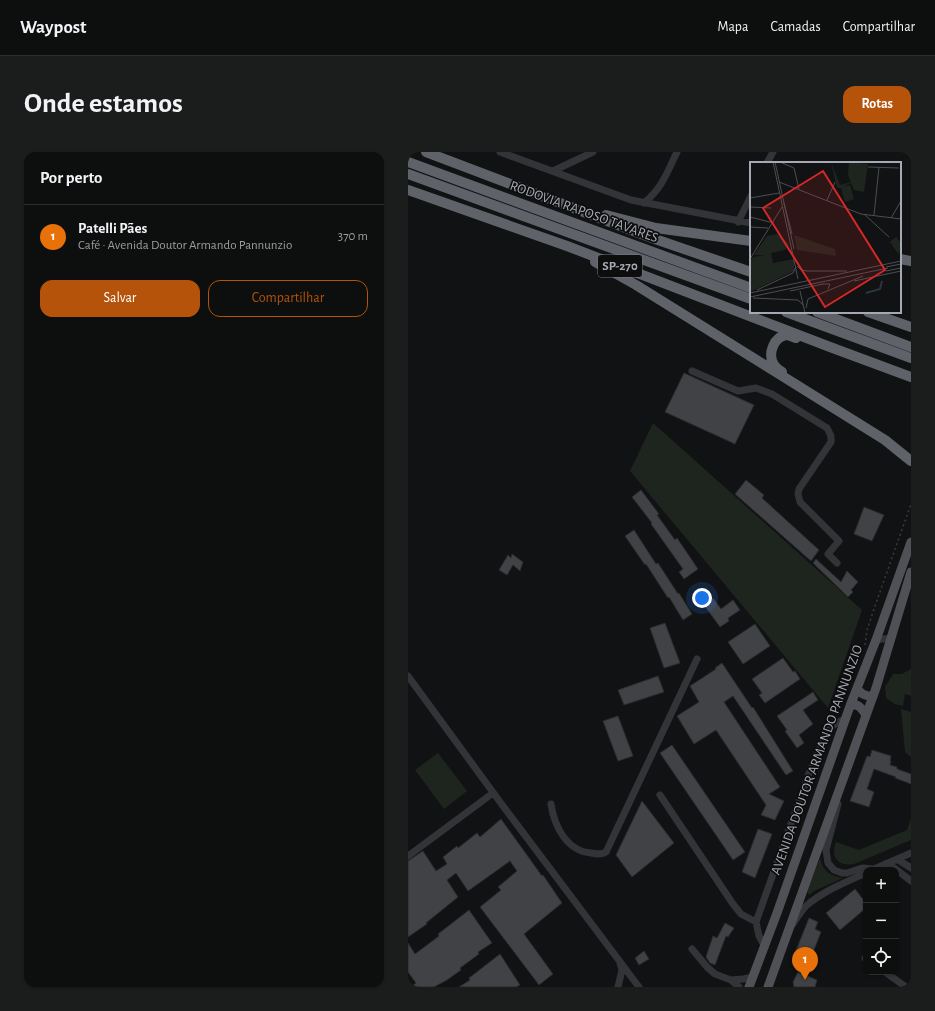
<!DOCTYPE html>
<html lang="pt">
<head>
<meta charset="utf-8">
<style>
  :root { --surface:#0d0e0e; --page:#1b1c1c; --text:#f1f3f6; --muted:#9a9c9e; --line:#2d2e2e; --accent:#b45309 }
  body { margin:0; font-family:"Alegreya Sans",sans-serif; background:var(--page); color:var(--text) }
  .controls { position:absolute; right:12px; bottom:12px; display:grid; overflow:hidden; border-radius:8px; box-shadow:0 1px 3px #0004 }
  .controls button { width:36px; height:36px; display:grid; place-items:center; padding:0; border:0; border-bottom:1px solid var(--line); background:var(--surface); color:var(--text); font:20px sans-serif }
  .you { position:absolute; left:294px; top:446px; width:14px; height:14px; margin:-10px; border:3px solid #fff; border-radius:50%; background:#1a73e8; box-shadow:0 0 0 6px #1a73e833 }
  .badge { display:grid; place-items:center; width:26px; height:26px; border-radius:50%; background:var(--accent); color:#fff; font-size:13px; font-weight:700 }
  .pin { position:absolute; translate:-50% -33px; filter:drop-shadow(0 1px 2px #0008) }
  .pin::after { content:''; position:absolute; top:21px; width:14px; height:12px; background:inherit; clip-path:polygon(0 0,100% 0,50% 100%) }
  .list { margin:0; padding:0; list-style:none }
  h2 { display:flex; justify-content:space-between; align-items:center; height:52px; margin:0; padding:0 16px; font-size:17px }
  h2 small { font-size:13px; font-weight:400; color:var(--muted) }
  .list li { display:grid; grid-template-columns:26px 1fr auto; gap:12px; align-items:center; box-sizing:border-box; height:64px; padding:0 16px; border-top:1px solid var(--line) }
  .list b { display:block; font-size:15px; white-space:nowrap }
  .list p { margin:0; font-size:13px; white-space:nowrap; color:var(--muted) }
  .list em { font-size:13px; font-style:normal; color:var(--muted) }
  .actions { display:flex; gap:8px; padding:12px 16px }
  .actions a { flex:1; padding:9px 0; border:1px solid var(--accent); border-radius:12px; text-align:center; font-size:14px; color:var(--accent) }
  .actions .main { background:var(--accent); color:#fff }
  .icon { flex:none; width:22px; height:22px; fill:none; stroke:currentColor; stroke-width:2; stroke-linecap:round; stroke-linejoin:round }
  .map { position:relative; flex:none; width:503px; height:835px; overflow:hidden; border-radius:12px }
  header { display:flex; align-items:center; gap:24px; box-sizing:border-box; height:56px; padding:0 20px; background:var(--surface); border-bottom:1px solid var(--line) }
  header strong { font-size:19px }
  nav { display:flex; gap:22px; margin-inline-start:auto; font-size:14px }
  .intro { display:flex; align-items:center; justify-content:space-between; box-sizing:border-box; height:96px; padding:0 24px }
  h1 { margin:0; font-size:28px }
  .button { padding:10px 18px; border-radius:12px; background:var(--accent); color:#fff; font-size:14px; font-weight:700 }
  main { display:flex; gap:24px; padding:0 24px }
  aside { flex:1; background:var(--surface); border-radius:12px; box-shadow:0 1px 3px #0004 }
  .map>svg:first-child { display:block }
  .green { fill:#1e251e }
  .building { fill:#404246; stroke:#2c2c2f }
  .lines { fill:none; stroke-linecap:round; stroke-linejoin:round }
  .path { stroke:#393b3f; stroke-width:1.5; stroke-dasharray:2 3; stroke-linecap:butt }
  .minor { stroke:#333438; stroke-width:7 }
  .major { stroke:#4f5156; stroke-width:9 }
  .highway { stroke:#5f6268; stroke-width:10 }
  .labels { text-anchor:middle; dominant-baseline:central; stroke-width:3.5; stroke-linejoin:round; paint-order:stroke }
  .shield { fill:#0d0d0e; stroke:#777a82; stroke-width:1 }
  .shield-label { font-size:13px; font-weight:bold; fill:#a4a9b3 }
  .street-label { font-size:14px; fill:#a4a9b3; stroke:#0d0d0e }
  .inset-river { fill:none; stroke:#2c353b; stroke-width:2 }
  .inset-road { fill:none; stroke:#4c4e53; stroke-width:1 }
  .view { fill:#d62828; fill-opacity:0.15; stroke:#d62828; stroke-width:2 }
  .inset-edge { fill:none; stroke:#a4a9b3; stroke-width:2 }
</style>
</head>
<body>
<header>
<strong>Waypost</strong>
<nav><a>Mapa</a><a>Camadas</a><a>Compartilhar</a></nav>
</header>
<div class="intro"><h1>Onde estamos</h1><a class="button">Rotas</a></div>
<main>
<aside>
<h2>Por perto<small></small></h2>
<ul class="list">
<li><span class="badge" style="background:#e8710a">1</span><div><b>Patelli Pães</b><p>Café · Avenida Doutor Armando Pannunzio</p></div><em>370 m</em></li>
</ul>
<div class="actions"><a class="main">Salvar</a><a>Compartilhar</a></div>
</aside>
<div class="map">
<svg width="503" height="835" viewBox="0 0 503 835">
  <rect width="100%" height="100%" fill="#111213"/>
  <path class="green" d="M 245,271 L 454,458 L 420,556 L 222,319 Z
    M 503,517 L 503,544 L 497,542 L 495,554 L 487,552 L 478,546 L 477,535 L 485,522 L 494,522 Z
    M 493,557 L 503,560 L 503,605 L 497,600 Z
    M 30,601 L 59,639 L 36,657 L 7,618 Z
    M 503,667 L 503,688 L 446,712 C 430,715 422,705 428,690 L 451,698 L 499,678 Z
    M 412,706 C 415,719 422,724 435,726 L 406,739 L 401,743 L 399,739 Z"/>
  <path class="building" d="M 276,221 L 346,253 L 327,292 L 257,260 Z
    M 338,328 L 356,343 L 354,346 L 411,398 L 403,409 L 327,342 Z
    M 233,338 L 251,362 L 249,363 L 267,388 L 269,386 L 290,417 L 276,427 L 271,420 L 275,417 L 243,372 L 244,371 L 224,345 Z
    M 456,355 L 476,363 L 464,389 L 446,382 Z
    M 226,378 L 248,412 L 250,411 L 270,442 L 271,441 L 284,462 L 275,468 L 261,445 L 260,446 L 238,412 L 237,413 L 217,384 Z
    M 104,402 L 115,410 L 112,419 L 105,413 L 99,423 L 91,418 L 100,403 L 103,406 Z
    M 408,407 L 433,430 L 439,419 L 450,430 L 443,438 L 445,440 L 440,445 L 405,411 Z
    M 305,446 L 313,457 L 325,448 L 332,458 L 320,466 L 321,469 L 312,475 L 296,453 Z
    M 257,471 L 272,511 L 256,516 L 242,476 Z
    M 347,472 L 362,494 L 335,512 L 320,490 Z
    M 375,506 L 385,520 L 387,519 L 392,527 L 357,551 L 351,543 L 354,541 L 344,527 Z
    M 314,511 L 344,556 L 345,555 L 385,619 L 378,623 L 325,544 L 316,550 L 372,635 L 361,642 L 376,649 L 367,668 L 353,663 L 358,653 L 308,578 L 286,592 L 269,564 L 291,550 L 282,534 L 308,517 L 307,516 Z
    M 250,524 L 256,540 L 216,553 L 210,538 Z
    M 405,540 L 410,548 L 395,558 L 405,572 L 391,583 L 396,591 L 389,596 L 377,579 L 379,578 L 369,564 Z
    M 210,564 L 225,604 L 210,609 L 195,569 Z
    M 264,593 L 337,700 L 325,708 L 252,601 Z
    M 464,598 L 483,604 L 482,609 L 483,609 L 482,613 L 489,615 L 489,617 L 503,622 L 503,632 L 487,626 L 488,625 L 466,617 L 459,637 L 466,640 L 461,655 L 442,649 L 459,604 L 462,605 Z
    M 234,649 L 266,691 L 224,725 L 208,703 Z
    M 93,667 L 134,724 L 135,723 L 154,751 L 116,782 L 145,822 L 131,833 L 72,755 L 93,738 L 90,735 L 109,719 L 102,709 L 60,739 L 48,721 L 39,728 L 50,745 L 18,771 L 19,772 L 0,785 L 0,709 L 15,699 L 28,719 L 39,712 L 35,705 L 49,694 L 50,696 L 69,681 L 72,685 Z
    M 350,677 L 364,682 L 347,726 L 334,720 Z
    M 447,737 L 458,751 L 458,756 L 432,778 L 418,761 Z
    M 61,758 L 84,791 L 70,800 L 71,802 L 52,816 L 53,818 L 39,828 L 26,835 L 3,835 L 8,831 L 0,820 L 0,791 L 7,802 L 31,784 L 30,782 Z
    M 401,766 L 410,770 L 407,777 L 413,780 L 402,808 L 387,801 Z
    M 317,771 L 326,776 L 320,785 L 318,784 L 307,813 L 302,811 L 298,805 L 305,784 L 309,786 Z
    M 236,799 L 241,807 L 231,813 L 227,806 Z
    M 92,802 L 112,833 L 108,835 L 51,835 L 62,828 L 61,826 Z
    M 390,820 L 409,828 L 407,835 L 386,835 L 385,830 Z"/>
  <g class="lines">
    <path class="path" d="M 457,493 L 459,478 L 467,454 L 503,352"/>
    <path class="minor" d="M 92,0 L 223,48 L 343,71
      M 359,11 L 365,0
      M 145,19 L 185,0
      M 236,51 C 254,36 259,21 269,0
      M 330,70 L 343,44
      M 284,219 L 330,239 L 348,236 L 364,242 L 419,276 L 423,284 L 423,290 L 391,337 L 390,342 L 392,350 L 431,389 L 420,402 L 429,411
      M 468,488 L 483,486
      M 0,524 L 95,654 L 231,835
      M 252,643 L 325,752 L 333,762 L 348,770
      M 143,652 C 146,673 158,699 183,701 C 188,702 193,703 198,700 L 289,507
      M 430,652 L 418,698 L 420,711 L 426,718 L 434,721 L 439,721 L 454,716 L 467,717
      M 0,704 L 85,641
      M 489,707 L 503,716
      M 477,712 L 485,715 L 503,729
      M 464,718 L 503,701
      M 385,772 C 389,766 393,759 398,754 C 415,739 438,730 458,721
      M 357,795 L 351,784 L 348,770 L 400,624 L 419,580 C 424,573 429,570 437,567
      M 284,797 L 299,815 L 307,822 L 323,828 L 331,835
      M 457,806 L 458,806
      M 477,820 L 498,835
      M 323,828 L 335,827 L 345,825
      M 210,835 L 214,818 L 212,811"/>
    <path class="major" d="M 449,536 C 453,543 457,543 465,545
      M 442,554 C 450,550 454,557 458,563
      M 341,835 L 369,761 L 442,554 L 468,488 L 503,390
      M 360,835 L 468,536 L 503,420"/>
    <path class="highway" d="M 18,0 L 244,86 L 343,120
      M 0,10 L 343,136
      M 0,22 L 343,147
      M 0,38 L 159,94 L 422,195 L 503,225
      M 198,63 L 248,76 L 343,89
      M 492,107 L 503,109
      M 187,110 L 228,133 L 477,288 L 503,309
      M 378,160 L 503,206
      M 409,160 L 503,195
      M 460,160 L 503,175
      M 374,220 C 371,218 367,215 365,211 C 360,201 366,185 378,183 C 381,183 385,185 388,186"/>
  </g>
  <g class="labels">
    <rect class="shield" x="190" y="103" width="44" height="22" rx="3"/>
    <g class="shield-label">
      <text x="212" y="114">SP-270</text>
    </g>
    <g class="street-label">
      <text transform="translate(176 60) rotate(20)">RODOVIA RAPOSO TAVARES</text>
      <text transform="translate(409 608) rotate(-70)">AVENIDA DOUTOR ARMANDO PANNUNZIO</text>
    </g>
  </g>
  <g transform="translate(342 10)">
    <rect width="151" height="151" fill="#111213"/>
    <path d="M 81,0 L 90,23 L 101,20 L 98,13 L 99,0 L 118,2 L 114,30 L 104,28 L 101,21 L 93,25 L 100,23 L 104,37 L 95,40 L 91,26 L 87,26 ZM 28,72 L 39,82 L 35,88 L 21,91 L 23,101 L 44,97 L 44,109 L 0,130 L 0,99 L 3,95 L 15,93 L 4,93 L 17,74 ZM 44,73 L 85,87 L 86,94 L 47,88 ZM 146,75 L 151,81 L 149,93 L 140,80 Z" fill="#1e251e"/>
    <path class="inset-river" d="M 116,131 L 130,127 L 132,119"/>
    <path class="inset-road" d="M 23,0 L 48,117M 25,0 L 44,87M 30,0 L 44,6 L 49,27M 118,5 L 149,6M 29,20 L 111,52 L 151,57M 0,36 L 29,31M 77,38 L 85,20M 34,41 L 42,72M 0,45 L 21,46M 114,52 L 139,75M 124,53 L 129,5M 0,55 L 24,61M 141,56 L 151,39M 0,65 L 18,66M 0,97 L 32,45M 47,104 L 51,108 L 57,109 L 97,109M 136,105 L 151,102M 136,109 L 151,106M 104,119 L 151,109M 72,122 L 80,122 L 78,127M 7,128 L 43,111 L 46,105M 40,129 L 73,122M 50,129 L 55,151M 0,131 L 151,99M 0,135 L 138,106M 3,136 L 48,138 L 53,143M 56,146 L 58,137 L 113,114"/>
    <path class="view" d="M 73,9 L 135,108 L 75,145 L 13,46 Z"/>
    <rect width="151" height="151" class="inset-edge"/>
  </g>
</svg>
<div class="controls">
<button>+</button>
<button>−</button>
<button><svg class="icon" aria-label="locate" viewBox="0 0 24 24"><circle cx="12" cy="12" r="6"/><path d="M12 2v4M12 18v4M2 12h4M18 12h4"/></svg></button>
</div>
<div class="you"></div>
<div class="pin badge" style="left:397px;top:828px;background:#e8710a">1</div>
</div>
</main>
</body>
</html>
